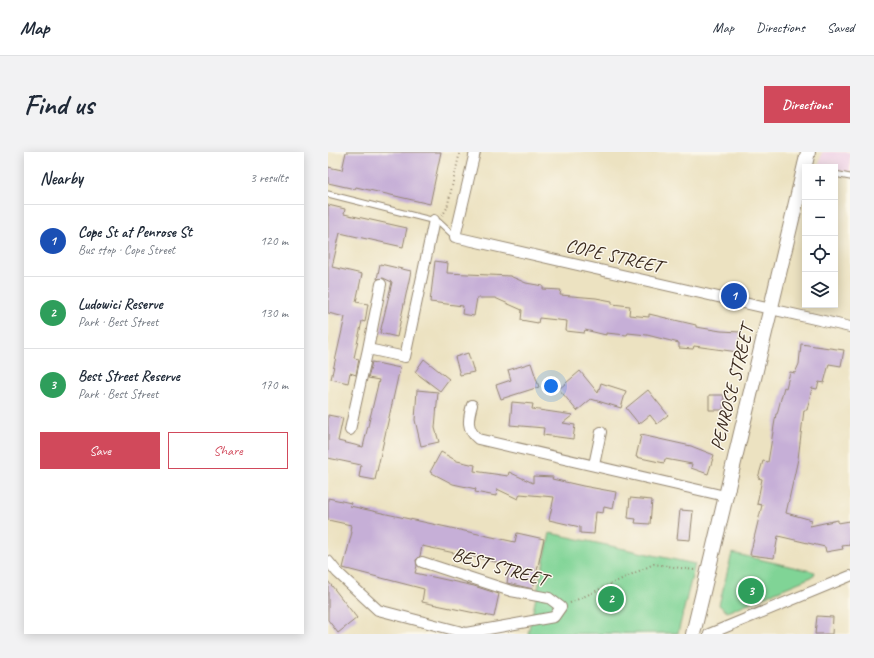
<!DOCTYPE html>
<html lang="en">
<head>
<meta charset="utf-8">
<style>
  :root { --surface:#fff; --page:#f2f2f3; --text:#1f2937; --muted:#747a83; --line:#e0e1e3; --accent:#d1495b }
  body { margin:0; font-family:Caveat,sans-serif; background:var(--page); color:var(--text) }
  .controls { position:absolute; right:12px; top:12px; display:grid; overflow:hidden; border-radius:0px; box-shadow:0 2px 10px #0003 }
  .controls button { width:36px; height:36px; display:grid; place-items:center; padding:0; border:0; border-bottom:1px solid var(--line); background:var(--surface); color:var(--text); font:20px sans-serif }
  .you { position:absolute; left:223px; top:234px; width:14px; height:14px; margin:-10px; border:3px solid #fff; border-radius:50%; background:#1a73e8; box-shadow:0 0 0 6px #1a73e833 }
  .badge { display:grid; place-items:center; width:26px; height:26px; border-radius:50%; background:var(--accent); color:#fff; font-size:13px; font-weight:700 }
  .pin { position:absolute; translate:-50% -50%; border:2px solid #fff; box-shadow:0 1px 4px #0006 }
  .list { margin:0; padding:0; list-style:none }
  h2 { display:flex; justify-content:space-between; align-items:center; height:52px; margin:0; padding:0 16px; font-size:17px }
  h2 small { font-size:13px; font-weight:400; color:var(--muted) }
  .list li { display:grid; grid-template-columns:26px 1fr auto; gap:12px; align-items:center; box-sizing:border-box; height:72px; padding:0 16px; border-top:1px solid var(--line) }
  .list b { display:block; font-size:15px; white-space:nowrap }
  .list p { margin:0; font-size:13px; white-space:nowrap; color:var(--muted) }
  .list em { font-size:13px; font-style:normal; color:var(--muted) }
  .actions { display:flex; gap:8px; padding:12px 16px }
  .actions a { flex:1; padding:9px 0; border:1px solid var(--accent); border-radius:0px; text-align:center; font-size:14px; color:var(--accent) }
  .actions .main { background:var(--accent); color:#fff }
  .icon { flex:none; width:22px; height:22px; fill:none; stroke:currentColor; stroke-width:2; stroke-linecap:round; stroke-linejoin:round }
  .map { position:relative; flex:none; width:522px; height:482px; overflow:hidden; border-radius:0px }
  header { display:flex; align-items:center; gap:24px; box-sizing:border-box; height:56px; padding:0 20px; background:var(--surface); border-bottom:1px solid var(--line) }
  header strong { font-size:19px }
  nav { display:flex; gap:22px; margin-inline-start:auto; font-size:14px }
  .intro { display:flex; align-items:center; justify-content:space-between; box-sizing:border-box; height:96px; padding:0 24px }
  h1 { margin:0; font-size:28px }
  .button { padding:10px 18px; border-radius:0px; background:var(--accent); color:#fff; font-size:14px; font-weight:700 }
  main { display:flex; gap:24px; padding:0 24px }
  aside { flex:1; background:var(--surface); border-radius:0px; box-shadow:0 2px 10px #0003 }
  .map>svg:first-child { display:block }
  .built { fill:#efd0e7 }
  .green { fill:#80d496; stroke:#5e7f5a }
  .building { fill:#c6afd7 }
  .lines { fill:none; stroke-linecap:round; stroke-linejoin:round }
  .lane-casing { stroke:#948670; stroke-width:7 }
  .street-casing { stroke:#948670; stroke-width:12 }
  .secondary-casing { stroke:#948670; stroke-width:16 }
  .path { stroke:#948670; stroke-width:2; stroke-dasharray:1 3; stroke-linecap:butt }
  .lane { stroke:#fff; stroke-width:5 }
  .street { stroke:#fff; stroke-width:10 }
  .secondary { stroke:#fff; stroke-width:14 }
  .labels { text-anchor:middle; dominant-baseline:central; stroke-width:3; stroke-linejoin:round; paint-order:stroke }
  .street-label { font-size:19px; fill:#3b2a1e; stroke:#fbf7ec }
</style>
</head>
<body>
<header>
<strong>Map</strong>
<nav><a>Map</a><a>Directions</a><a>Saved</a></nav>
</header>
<div class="intro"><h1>Find us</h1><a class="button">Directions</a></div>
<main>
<aside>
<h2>Nearby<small>3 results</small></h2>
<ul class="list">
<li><span class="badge" style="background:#1a4fb4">1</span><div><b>Cope St at Penrose St</b><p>Bus stop · Cope Street</p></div><em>120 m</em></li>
<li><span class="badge" style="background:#2e9e5b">2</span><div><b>Ludowici Reserve</b><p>Park · Best Street</p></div><em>130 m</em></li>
<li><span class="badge" style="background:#2e9e5b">3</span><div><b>Best Street Reserve</b><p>Park · Best Street</p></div><em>170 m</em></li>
</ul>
<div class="actions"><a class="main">Save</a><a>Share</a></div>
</aside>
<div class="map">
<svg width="522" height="482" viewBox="0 0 522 482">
  <rect width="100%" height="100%" fill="#fbf7ec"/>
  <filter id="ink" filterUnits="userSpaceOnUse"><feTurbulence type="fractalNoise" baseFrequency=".025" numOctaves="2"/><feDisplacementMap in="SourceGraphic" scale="8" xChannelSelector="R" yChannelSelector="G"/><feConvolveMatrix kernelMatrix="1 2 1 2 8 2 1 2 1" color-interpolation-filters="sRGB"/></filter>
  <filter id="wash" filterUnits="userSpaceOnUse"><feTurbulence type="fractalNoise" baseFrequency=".012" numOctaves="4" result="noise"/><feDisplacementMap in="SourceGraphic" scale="16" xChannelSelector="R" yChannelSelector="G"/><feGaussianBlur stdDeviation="0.9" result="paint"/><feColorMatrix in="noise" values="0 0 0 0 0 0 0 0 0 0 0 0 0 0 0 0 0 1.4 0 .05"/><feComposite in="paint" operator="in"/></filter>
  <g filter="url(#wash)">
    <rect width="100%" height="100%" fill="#ece2c1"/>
    <path class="built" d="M 494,0 L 522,0 L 522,21 L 507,18 L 507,15 L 491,14 Z"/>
    <path class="green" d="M 222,381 L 367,412 L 350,481 L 200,482 Z
      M 404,401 L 487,420 L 486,424 L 399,460 L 391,453 Z"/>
    <g id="blocks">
      <path class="building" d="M 18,0 L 113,0 L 102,52 L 28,35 L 27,37 L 0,31 L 0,15 L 14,18 Z
        M 0,53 L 17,57 L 16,62 L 79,76 L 75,95 L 12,81 L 4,115 L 34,122 L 28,150 L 40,152 L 37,170 L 34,169 L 26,206 L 31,207 L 28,223 L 22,221 L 20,231 L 3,227 L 17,165 L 0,161 Z
        M 107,109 L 120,111 L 119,121 L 182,124 L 198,131 L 215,134 L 215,137 L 233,138 L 232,143 L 268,146 L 284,149 L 284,152 L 302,154 L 301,163 L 321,165 L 321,162 L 368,173 L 368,175 L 393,179 L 412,180 L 410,200 L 366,194 L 365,197 L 351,196 L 351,191 L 319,183 L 300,181 L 299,183 L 278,181 L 278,183 L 257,178 L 256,181 L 238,179 L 239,169 L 211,166 L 210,171 L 193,168 L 194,158 L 167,146 L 149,146 L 146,164 L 134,162 L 135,154 L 102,150 Z
        M 52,112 L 83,119 L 69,185 L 52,181 L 64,130 L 55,126 L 49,127 Z
        M 473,192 L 516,198 L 513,214 L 501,212 L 496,231 L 491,230 L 489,237 L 484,236 L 479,258 L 476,258 L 470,307 L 458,361 L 484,368 L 482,374 L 510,368 L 510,371 L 522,369 L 522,393 L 514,394 L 515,397 L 498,400 L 497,395 L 450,384 L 446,406 L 422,403 L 434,353 L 429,352 L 434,327 L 430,326 L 435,309 L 440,310 L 448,262 L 449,262 L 456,235 L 458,236 L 462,220 L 467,221 L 471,212 Z
        M 140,201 L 146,220 L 132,223 L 127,205 Z
        M 96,207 L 121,227 L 112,239 L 87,220 Z
        M 44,210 L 72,216 L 47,328 L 31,325 L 33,313 L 0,306 L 0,263 L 15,266 L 10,289 L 35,295 L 51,228 L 40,226 Z
        M 203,211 L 211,235 L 173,247 L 168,233 L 183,228 L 180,218 Z
        M 252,219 L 270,241 L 273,231 L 298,239 L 293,256 L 263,247 L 249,259 L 231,237 Z
        M 89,238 L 110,240 L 107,276 L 111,290 L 93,294 L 87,268 Z
        M 320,238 L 340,263 L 329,272 L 322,263 L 311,272 L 298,256 Z
        M 381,243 L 396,243 L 395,258 L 381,258 Z
        M 184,250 L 205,252 L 204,257 L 245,263 L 235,271 L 247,273 L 245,287 L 215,283 L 216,276 L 182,273 Z
        M 313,283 L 363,294 L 386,303 L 380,322 L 363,316 L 364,312 L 337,307 L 336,311 L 308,305 Z
        M 113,300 L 129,309 L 147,313 L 146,319 L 180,324 L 181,320 L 205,331 L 205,324 L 225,325 L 224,327 L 255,334 L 288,340 L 285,357 L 276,355 L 275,361 L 268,360 L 266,382 L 252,381 L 252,375 L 221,368 L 226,345 L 192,342 L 190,347 L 169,337 L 168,344 L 147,340 L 148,337 L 125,332 L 102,320 Z
        M 0,346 L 23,351 L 22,354 L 187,390 L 189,381 L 216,387 L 205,437 L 179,431 L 182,413 L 94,394 L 92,404 L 88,408 L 89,414 L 87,421 L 146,434 L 171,442 L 166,465 L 94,450 L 96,437 L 15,416 L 24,380 L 22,379 L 23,373 L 0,368 Z
        M 302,346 L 324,348 L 322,372 L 307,371 L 308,367 L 300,366 Z
        M 352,358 L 365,359 L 362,388 L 349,387 Z
        M 0,429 L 29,466 L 10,481 L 0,468 Z
        M 489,464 L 505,465 L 504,482 L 487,482 Z"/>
    </g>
  </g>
  <g filter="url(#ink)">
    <use href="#blocks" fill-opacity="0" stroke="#948670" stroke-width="1"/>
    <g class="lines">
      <g class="lane-casing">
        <path id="lane" d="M 507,22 L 522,25
          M 0,42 L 111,70 L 127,85"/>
      </g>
      <g class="street-casing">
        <path id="street" d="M 147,0 L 127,85 L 522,175
          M 40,197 L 53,132
          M 144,253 C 140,267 138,277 150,287 L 397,344
          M 22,278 L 40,197 L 77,205 L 106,68
          M 266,313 L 273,280
          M 0,409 L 9,420 L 50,458 L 138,481 L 226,465 L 233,455 L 221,446 L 183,439 L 94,410
          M 381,482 L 522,424"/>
      </g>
      <g class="secondary-casing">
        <path id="secondary" d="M 365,482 L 480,0"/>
      </g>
      <path class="path" d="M 114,64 L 119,56 L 132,0
        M 242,451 L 326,412 L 366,418"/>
      <use href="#lane" class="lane"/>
      <use href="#street" class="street"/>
      <use href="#secondary" class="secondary"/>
    </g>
  </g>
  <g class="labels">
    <g class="street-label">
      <text transform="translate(286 104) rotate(13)">COPE STREET</text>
      <text transform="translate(404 236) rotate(-76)">PENROSE STREET</text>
      <text transform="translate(172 415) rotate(16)">BEST STREET</text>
    </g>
  </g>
</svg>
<div class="controls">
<button>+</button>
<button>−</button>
<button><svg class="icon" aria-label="locate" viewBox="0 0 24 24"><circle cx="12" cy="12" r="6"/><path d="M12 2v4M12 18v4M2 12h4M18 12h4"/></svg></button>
<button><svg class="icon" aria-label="layers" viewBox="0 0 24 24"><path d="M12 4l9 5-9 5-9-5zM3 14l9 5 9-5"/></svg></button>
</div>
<div class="you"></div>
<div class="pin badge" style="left:406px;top:144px;background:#1a4fb4">1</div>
<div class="pin badge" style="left:283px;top:447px;background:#2e9e5b">2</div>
<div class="pin badge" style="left:423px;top:439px;background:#2e9e5b">3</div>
</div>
</main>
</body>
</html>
